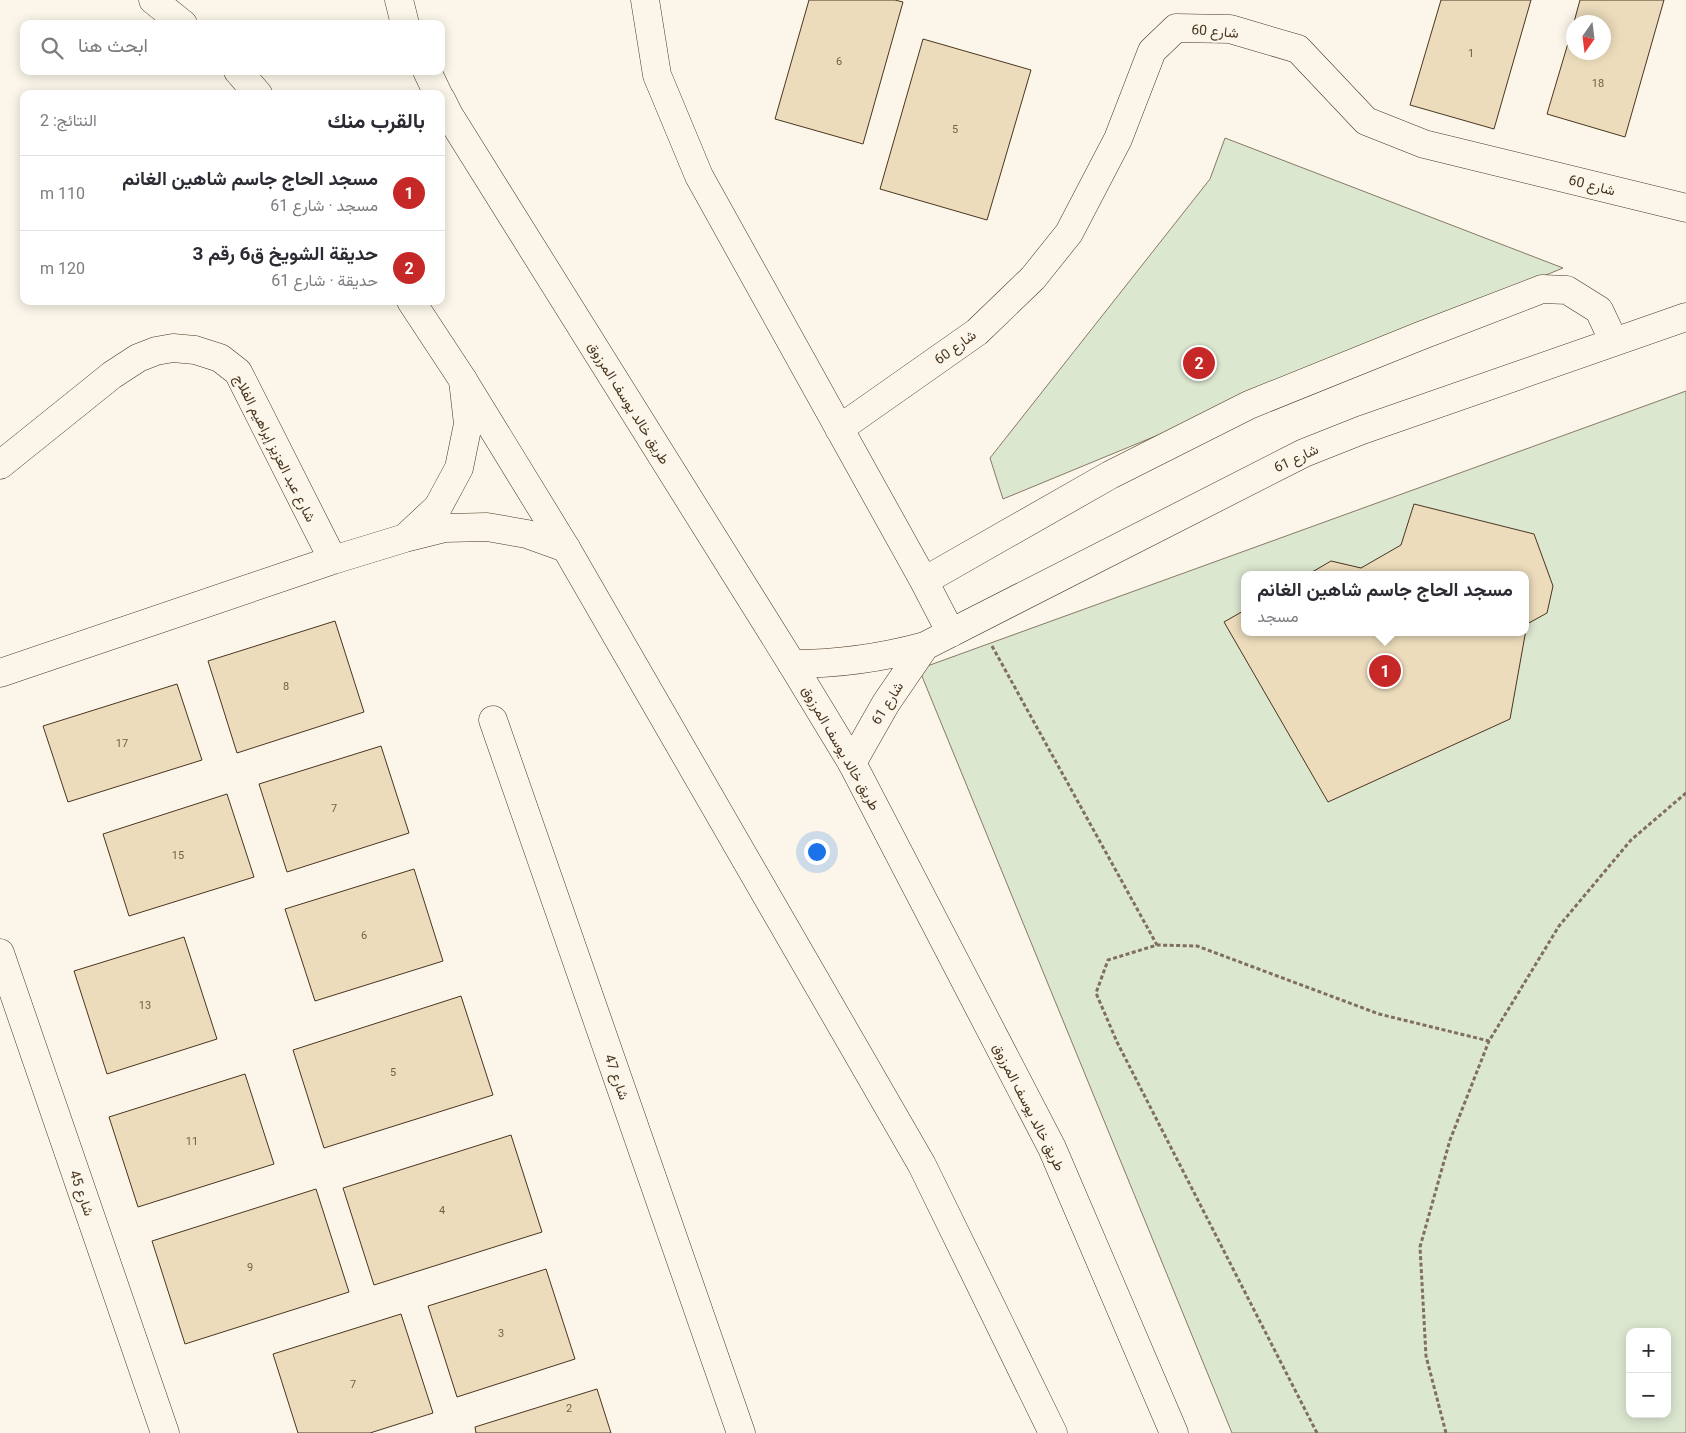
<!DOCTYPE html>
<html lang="ar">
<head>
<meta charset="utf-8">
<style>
  :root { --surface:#fff; --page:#f7f7f7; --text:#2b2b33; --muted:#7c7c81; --line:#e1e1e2; --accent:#c62828 }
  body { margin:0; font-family:Roboto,Vazirmatn,sans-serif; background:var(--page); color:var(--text); direction:rtl }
  .controls { position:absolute; right:15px; bottom:15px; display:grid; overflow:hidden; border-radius:10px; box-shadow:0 2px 12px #0003 }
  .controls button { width:45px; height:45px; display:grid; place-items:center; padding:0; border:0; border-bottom:1px solid var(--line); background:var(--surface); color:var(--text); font:25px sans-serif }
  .compass { position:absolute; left:1566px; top:15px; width:45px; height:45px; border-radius:50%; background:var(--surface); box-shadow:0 2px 12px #0003; rotate:194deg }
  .you { position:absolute; left:816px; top:851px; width:18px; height:18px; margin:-12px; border:4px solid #fff; border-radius:50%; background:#1a73e8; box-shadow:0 0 0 8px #1a73e833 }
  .badge { display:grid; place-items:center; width:32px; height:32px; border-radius:50%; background:var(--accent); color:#fff; font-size:16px; font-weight:700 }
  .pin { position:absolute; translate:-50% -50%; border:2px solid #fff; box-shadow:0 1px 5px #0006 }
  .popup { position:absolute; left:1241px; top:571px; width:288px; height:65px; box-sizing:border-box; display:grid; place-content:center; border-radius:10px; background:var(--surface); filter:drop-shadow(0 1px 4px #0005); font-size:16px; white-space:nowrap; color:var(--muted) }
  .popup b { font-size:19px; color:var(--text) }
  .popup::after { content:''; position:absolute; left:50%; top:100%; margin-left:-10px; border:10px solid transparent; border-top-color:var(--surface) }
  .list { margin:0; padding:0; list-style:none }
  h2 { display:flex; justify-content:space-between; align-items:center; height:65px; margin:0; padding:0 20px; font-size:21px }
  h2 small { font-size:16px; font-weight:400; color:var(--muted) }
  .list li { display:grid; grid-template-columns:32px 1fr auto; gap:15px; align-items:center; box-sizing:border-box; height:75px; padding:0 20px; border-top:1px solid var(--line) }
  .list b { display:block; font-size:19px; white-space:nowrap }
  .list p { margin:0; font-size:16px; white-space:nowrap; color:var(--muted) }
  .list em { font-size:16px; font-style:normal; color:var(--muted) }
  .icon { flex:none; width:28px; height:28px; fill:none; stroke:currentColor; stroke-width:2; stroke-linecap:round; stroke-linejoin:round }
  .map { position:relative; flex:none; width:1686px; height:1433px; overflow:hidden; direction:ltr }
  .search { position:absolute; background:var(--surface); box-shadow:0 2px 12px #0003; left:20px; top:20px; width:425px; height:55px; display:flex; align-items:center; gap:12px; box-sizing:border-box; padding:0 18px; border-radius:10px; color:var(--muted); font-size:19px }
  .panel { position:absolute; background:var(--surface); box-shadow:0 2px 12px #0003; left:20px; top:90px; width:425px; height:215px; border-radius:10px; direction:rtl }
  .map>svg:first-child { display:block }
  .green { fill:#dce7d0; stroke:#887966; fill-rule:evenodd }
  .building { fill:#ecdcbc; stroke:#4a3520 }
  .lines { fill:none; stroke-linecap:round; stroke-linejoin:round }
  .minor-casing { stroke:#4a3520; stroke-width:29 }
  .major-casing { stroke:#4a3520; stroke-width:29 }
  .path { stroke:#7f6f5c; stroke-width:3; stroke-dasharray:4 2.5; stroke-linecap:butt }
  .minor { stroke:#fbf6e9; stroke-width:28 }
  .major { stroke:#fbf6e9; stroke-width:28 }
  .labels { text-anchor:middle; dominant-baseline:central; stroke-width:4; stroke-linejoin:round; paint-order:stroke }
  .number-label { font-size:11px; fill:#725f47 }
  .street-label { font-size:14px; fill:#4a3520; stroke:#fbf6e9 }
</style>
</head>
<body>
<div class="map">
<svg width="1686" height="1433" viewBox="0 0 1686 1433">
  <rect width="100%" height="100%" fill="#fbf6e9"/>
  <path class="green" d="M 1225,138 L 1563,268 L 1003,499 L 990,458 L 1210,179 Z
    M 1686,391 L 1686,1433 L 1232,1433 L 919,669 ZM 1245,575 L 1525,575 L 1525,632 L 1245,632 ZM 1630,1332 L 1667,1332 L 1667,1414 L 1630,1414 Z"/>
  <path class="building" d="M 809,0 L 895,0 L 903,2 L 863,144 L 775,119 Z
    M 1441,0 L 1531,0 L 1494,129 L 1410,105 Z
    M 1580,0 L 1664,0 L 1625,137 L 1547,114 L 1574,23 L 1574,52 L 1604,52 L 1604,22 L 1574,22 Z
    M 923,39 L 1031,70 L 987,220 L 880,189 Z
    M 1414,504 L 1534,534 L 1553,586 L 1547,613 L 1527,624 L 1510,719 L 1328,802 L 1224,622 L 1245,610 L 1245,632 L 1525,632 L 1525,575 L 1307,575 L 1331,561 L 1361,568 L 1401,545 Z
    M 335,621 L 364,712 L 237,753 L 208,661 Z
    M 177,684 L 202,760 L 68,802 L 43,726 Z
    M 381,746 L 409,833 L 287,872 L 259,784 Z
    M 227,794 L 254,877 L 129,916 L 103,834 Z
    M 414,869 L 443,961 L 315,1001 L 285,909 Z
    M 184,937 L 217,1039 L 107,1074 L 74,971 Z
    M 461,996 L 493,1095 L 324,1148 L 293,1050 Z
    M 245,1074 L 274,1164 L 138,1207 L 109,1117 Z
    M 511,1135 L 542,1232 L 374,1285 L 343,1188 Z
    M 316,1189 L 349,1292 L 185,1344 L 152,1241 Z
    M 546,1269 L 575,1359 L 457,1397 L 428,1306 Z
    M 401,1314 L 433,1413 L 370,1433 L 298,1433 L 273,1354 Z
    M 597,1389 L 611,1433 L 476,1433 L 475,1427 Z"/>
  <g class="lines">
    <g class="minor-casing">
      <path id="minor" d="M 645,0 L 657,75 L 699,176 L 924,581 L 951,633
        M 839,429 L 977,332 L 1033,278 L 1069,233 L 1118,139 L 1152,51 L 1176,28 L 1230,29 L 1298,49 L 1366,121 L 1424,144 L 1686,208
        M 0,465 L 112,375 L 138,358 L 156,351 L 173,348 L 195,350 L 220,358 L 238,372 L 333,560
        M 406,537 L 438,507 L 459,468 L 468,424 L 463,380
        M 924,581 L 1110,475 L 1249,405 L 1420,336 L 1542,289 L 1567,290 L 1599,310 L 1614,342
        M 792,664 C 838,664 881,658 925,646 L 1304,453 L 1362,430 L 1686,317
        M 0,673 L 333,560 L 405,538 L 445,528 L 487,527 L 527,534 L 566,548
        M 493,720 L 741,1433
        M 852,763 L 886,703 L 925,646
        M 0,953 L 165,1433"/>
    </g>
    <g class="major-casing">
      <path id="major" d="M 153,0 L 183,24
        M 399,0 L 405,24
        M 238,71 L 258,94
        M 427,71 L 438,94
        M 441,99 L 449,115 L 792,664 L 852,763 L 1052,1148 L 1174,1433
        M 411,301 L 463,380 L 566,548 L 922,1165 L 1053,1433"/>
    </g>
    <path class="path" d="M 992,646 L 1157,945
      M 1317,1433 L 1117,1042 L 1096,993 L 1108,960 L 1157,945 L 1197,946 L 1379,1014 L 1489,1041
      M 1446,1433 L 1426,1356 L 1420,1247 L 1450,1140 L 1489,1041 L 1559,926 L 1631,840 L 1686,793"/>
    <use href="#minor" class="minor"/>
    <use href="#major" class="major"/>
  </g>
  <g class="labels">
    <g class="number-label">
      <text x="1471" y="53">1</text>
      <text x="839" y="61">6</text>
      <text x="1598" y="83">18</text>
      <text x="955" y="129">5</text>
      <text x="286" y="686">8</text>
      <text x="122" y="743">17</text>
      <text x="334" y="808">7</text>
      <text x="178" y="855">15</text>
      <text x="364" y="935">6</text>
      <text x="145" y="1005">13</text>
      <text x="393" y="1072">5</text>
      <text x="192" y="1141">11</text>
      <text x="442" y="1210">4</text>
      <text x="250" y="1267">9</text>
      <text x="501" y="1333">3</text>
      <text x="353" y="1384">7</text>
      <text x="569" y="1408">2</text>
    </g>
    <g class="street-label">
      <text transform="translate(1215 31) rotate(5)">شارع 60</text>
      <text transform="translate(1592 185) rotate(14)">شارع 60</text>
      <text transform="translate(955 347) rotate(-36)">شارع 60</text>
      <text transform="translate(629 403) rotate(58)">طريق خالد يوسف المرزوق</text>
      <text transform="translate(275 448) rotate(63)">شارع عبد العزيز إبراهيم الفلاج</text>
      <text transform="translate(1296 458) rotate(-25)">شارع 61</text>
      <text transform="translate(887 703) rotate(-58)">شارع 61</text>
      <text transform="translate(841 748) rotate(60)">طريق خالد يوسف المرزوق</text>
      <text transform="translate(617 1077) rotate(71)">شارع 47</text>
      <text transform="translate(1029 1107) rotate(63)">طريق خالد يوسف المرزوق</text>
      <text transform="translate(82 1193) rotate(71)">شارع 45</text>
    </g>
  </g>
</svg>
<div class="controls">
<button>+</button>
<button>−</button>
</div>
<svg class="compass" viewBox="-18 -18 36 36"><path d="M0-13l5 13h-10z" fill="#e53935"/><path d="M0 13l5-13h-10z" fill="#7c7c81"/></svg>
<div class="you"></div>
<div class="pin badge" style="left:1385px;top:671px">1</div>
<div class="popup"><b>مسجد الحاج جاسم شاهين الغانم</b>مسجد</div>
<div class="pin badge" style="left:1199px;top:363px">2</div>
<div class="search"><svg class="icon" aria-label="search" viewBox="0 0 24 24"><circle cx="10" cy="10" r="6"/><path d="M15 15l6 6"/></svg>ابحث هنا</div>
<section class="panel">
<h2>بالقرب منك<small>النتائج: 2</small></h2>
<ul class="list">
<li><span class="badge">1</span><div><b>مسجد الحاج جاسم شاهين الغانم</b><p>مسجد · شارع 61</p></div><em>110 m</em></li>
<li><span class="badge">2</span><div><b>حديقة الشويخ ق6 رقم 3</b><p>حديقة · شارع 61</p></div><em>120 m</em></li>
</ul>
</section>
</div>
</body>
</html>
